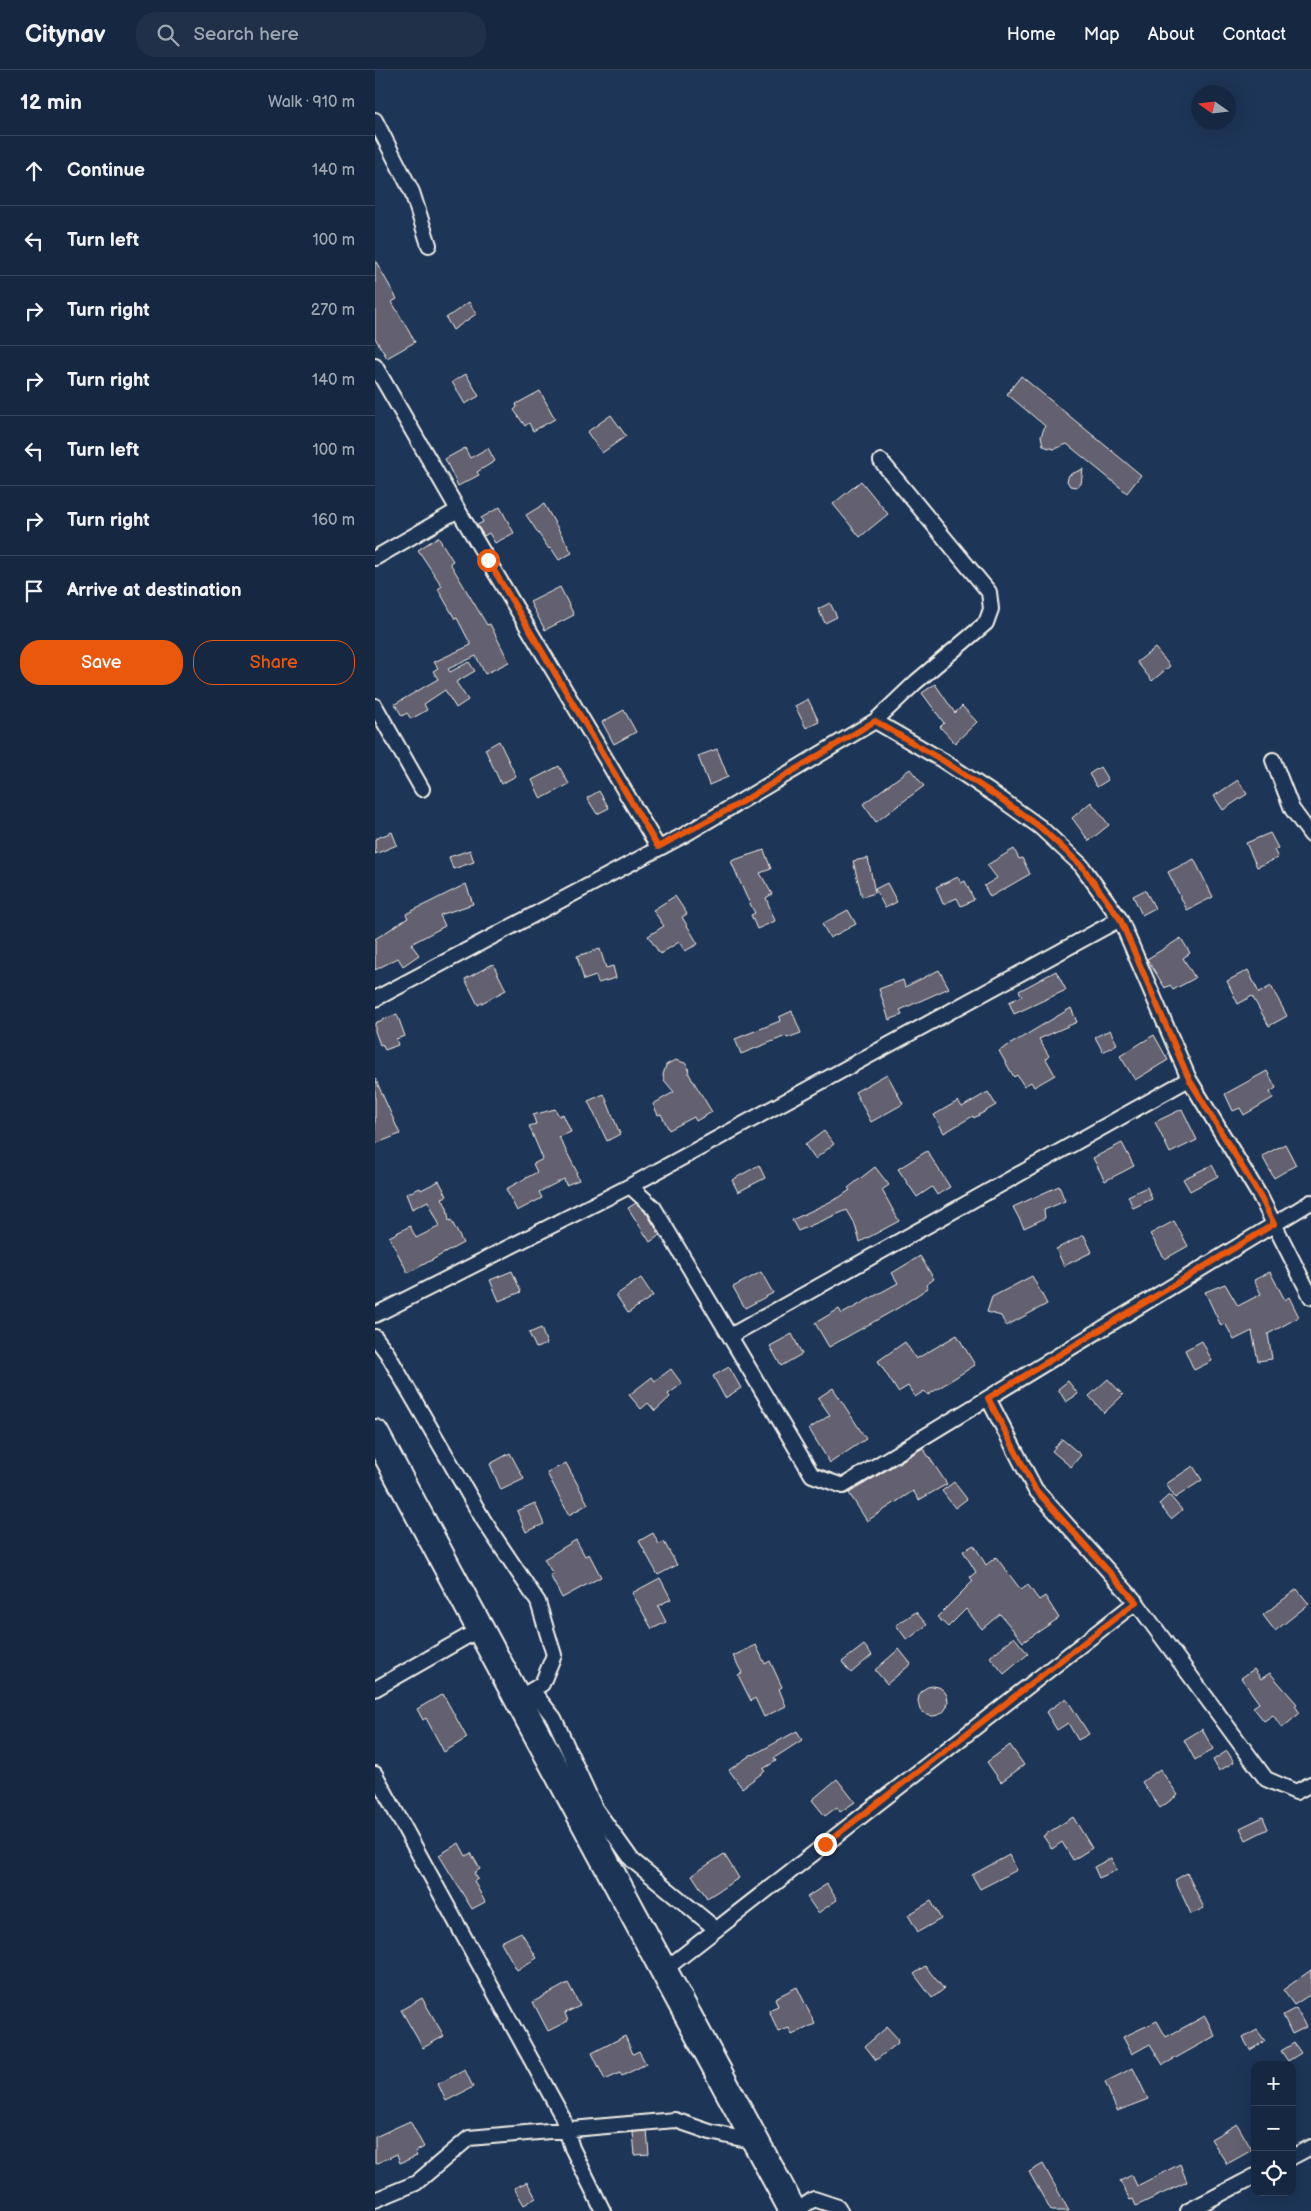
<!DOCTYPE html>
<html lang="en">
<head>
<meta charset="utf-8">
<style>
  :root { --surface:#162841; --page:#1f3048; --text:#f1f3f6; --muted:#9ea6b1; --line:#35445a; --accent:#ea580c }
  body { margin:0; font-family:"Balsamiq Sans",sans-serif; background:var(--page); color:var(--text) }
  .controls { position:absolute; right:15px; bottom:15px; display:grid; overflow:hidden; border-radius:10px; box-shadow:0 5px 20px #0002 }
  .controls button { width:45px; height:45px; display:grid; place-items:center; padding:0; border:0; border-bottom:1px solid var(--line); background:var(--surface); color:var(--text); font:25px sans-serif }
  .compass { position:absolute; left:816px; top:15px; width:45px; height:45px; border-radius:50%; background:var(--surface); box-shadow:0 5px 20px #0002; rotate:284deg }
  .stop { position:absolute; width:15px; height:15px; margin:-11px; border:4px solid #ea580c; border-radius:50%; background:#fff }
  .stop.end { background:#ea580c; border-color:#fff; box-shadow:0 1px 5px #0008 }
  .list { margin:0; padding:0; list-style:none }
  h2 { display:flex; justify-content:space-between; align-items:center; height:65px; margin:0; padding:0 20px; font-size:21px }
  h2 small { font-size:16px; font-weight:400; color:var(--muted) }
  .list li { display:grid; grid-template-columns:32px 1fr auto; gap:15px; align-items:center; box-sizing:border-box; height:70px; padding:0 20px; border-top:1px solid var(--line) }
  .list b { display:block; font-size:19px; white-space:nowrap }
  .list em { font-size:16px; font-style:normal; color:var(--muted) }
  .actions { display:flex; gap:10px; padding:15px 20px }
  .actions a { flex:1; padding:11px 0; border:1px solid var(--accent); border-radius:20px; text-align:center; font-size:18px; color:var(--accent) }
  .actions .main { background:var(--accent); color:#fff }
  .icon { flex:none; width:28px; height:28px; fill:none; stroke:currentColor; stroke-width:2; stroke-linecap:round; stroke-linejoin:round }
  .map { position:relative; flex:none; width:936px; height:2141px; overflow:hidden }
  header { display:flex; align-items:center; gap:30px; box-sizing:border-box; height:70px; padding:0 25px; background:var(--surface); border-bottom:1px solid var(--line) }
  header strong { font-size:24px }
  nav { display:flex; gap:28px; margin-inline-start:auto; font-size:18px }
  .search { width:350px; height:45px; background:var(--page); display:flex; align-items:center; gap:12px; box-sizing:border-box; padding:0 18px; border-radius:20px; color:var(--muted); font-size:19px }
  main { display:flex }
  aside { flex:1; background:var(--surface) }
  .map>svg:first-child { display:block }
  .building { fill:#646070; stroke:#f4f1e8 }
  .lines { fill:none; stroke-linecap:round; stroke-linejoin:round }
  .street-casing { stroke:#f4f1e8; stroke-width:18 }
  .highway-casing { stroke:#f4f1e8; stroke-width:30 }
  .street { stroke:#1d3557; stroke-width:14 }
  .highway { stroke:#1d3557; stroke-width:26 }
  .route { stroke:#ea580c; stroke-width:6 }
</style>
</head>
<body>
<header>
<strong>Citynav</strong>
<div class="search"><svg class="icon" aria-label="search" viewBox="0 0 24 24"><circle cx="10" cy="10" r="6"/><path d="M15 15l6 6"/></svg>Search here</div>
<nav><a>Home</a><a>Map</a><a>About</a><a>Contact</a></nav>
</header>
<main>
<aside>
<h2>12 min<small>Walk · 910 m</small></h2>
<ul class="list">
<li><svg class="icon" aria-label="ahead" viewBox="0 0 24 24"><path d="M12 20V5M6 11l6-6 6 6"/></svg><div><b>Continue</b></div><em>140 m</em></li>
<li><svg class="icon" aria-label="left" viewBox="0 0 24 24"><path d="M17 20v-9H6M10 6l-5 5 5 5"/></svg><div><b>Turn left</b></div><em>100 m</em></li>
<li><svg class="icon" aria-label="right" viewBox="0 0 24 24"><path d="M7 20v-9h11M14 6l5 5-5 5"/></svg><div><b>Turn right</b></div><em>270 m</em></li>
<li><svg class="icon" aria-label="right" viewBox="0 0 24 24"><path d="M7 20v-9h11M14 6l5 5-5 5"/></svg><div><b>Turn right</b></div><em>140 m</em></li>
<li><svg class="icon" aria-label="left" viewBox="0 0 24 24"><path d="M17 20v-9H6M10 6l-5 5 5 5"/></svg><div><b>Turn left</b></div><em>100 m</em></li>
<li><svg class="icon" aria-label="right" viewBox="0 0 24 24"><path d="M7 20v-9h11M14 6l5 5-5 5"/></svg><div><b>Turn right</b></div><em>160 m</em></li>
<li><svg class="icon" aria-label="arrive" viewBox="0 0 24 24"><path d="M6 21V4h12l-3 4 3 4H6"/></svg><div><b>Arrive at destination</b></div></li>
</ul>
<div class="actions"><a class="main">Save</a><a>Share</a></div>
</aside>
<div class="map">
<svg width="936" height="2141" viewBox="0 0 936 2141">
  <rect width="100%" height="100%" fill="#1d3557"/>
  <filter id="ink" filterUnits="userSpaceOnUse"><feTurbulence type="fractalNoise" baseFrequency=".02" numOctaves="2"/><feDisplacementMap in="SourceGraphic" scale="10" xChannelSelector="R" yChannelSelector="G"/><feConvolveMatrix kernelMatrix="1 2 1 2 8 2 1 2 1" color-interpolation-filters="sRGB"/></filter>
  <g filter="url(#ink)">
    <path class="building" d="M 0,190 L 22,229 L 17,232 L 40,272 L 12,288 L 0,268 Z
      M 94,232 L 101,244 L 78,260 L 71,248 Z
      M 91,304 L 104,326 L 90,334 L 77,312 Z
      M 646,306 L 766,405 L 752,423 L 692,374 L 679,379 L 671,377 L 668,375 L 666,366 L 670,356 L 632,324 Z
      M 165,321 L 180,349 L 158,361 L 154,353 L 150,356 L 139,340 L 142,337 L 141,334 Z
      M 236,345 L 251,366 L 227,383 L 212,362 Z
      M 90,378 L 95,388 L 113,378 L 120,391 L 102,402 L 104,405 L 83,416 L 70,389 Z
      M 708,399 L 706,414 L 701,417 L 695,416 L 692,411 L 694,405 Z
      M 486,411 L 513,444 L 485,467 L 458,434 Z
      M 169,434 L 197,483 L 184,490 L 176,478 L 174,479 L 151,445 Z
      M 125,437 L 139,463 L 120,473 L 114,463 L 109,466 L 102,455 L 108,452 L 106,448 Z
      M 63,467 L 78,491 L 75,493 L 112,555 L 115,554 L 134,592 L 110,604 L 101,586 L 73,599 L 75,602 L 94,592 L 100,601 L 81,612 L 93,630 L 81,638 L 70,620 L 49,634 L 52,640 L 36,649 L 32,643 L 27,646 L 20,634 L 63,609 L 58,601 L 63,598 L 59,592 L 96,575 L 82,548 L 80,549 L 63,519 L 67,516 L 43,480 Z
      M 185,517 L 199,545 L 170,560 L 155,532 Z
      M 455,533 L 462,547 L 450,553 L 443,539 Z
      M 780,578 L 795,596 L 777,611 L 762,592 Z
      M 560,614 L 580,643 L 587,636 L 602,652 L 580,673 L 565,657 L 569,653 L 547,623 Z
      M 433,629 L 444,652 L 431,658 L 420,636 Z
      M 249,640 L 261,662 L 239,674 L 227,652 Z
      M 124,671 L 141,706 L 126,714 L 110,679 Z
      M 342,679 L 353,707 L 334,715 L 323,686 Z
      M 184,696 L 194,714 L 166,729 L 157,710 Z
      M 725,697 L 733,710 L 722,717 L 714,704 Z
      M 535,699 L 549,716 L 501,752 L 488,734 Z
      M 863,710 L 872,724 L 848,740 L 839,726 Z
      M 224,721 L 234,738 L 222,744 L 212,728 Z
      M 716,732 L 734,755 L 714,771 L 697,748 Z
      M 17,762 L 22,775 L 0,784 L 0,769 Z
      M 895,763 L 903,778 L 899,780 L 903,788 L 882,797 L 871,773 Z
      M 639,779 L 644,789 L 647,788 L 655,804 L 615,827 L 609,816 L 622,808 L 612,795 Z
      M 95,780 L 99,792 L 78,799 L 74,787 Z
      M 389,780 L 396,799 L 385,803 L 397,824 L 391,828 L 400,851 L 382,859 L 376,845 L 380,843 L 371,826 L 356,791 Z
      M 493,788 L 500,823 L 487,827 L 478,791 Z
      M 819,789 L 838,827 L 812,840 L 793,802 Z
      M 583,807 L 586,813 L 590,811 L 599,830 L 586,836 L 582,828 L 568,834 L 561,817 Z
      M 512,813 L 522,832 L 510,838 L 500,819 Z
      M 91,814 L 98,834 L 65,845 L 70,856 L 36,874 L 44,885 L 28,896 L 23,888 L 0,900 L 0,869 L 33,848 L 31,844 Z
      M 770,820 L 780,838 L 767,845 L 758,826 Z
      M 300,826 L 312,844 L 307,847 L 323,874 L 310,881 L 304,872 L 285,884 L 273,866 L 289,856 L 278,840 Z
      M 473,840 L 481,854 L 455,868 L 447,854 Z
      M 806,868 L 815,883 L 808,888 L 820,908 L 798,920 L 795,915 L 790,918 L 772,889 Z
      M 225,879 L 231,898 L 238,896 L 241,908 L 223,913 L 221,906 L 209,910 L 202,886 Z
      M 118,894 L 131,920 L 103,935 L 90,909 Z
      M 564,900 L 574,918 L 525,940 L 527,945 L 514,950 L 504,919 L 528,910 L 530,917 Z
      M 873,900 L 884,923 L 896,916 L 912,946 L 894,956 L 877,926 L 863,934 L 852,911 Z
      M 681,901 L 691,920 L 639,944 L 634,932 L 647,926 L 644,921 Z
      M 696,938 L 702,952 L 664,969 L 674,986 L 671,989 L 680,1005 L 659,1017 L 656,1012 L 649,1016 L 642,1005 L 639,1007 L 624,981 Z
      M 417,941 L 426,963 L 412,968 L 411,966 L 366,984 L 360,969 L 405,951 L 404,947 Z
      M 22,944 L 30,966 L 21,969 L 23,975 L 10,980 L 7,974 L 5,975 L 0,961 L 0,953 Z
      M 735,960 L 742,974 L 728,982 L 720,967 Z
      M 779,965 L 793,990 L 760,1010 L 745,986 Z
      M 300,990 L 310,993 L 313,997 L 314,1004 L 337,1042 L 321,1051 L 319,1047 L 294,1060 L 286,1044 L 283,1045 L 278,1034 L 299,1022 L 289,1010 L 288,1005 L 291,995 Z
      M 892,1001 L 901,1018 L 895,1022 L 898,1028 L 869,1045 L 865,1038 L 858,1041 L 850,1024 Z
      M 512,1004 L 528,1034 L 496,1052 L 480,1022 Z
      M 0,1008 L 25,1064 L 0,1074 Z
      M 613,1022 L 621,1035 L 599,1048 L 598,1046 L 569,1063 L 559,1045 L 583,1031 L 587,1037 Z
      M 229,1024 L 245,1064 L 232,1071 L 213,1031 Z
      M 180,1039 L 184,1046 L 188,1044 L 196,1062 L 184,1067 L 202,1102 L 201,1103 L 204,1110 L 191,1115 L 189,1109 L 164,1122 L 167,1128 L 142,1141 L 131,1119 L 162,1102 L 158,1094 L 168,1089 L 154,1056 L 161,1054 L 158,1045 Z
      M 807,1039 L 822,1070 L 795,1083 L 780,1052 Z
      M 449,1061 L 459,1074 L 440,1089 L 430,1075 Z
      M 747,1073 L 759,1096 L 730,1111 L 718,1088 Z
      M 910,1074 L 921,1095 L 899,1108 L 887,1086 Z
      M 552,1081 L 575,1117 L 562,1125 L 557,1117 L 542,1127 L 523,1099 Z
      M 384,1095 L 390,1108 L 363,1122 L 357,1110 Z
      M 837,1095 L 843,1106 L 815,1121 L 808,1109 Z
      M 500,1097 L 514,1115 L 507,1120 L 524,1151 L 485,1172 L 479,1152 L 472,1140 L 423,1161 L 417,1150 L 465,1127 L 475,1120 L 473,1118 Z
      M 64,1111 L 72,1126 L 67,1128 L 72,1138 L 74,1151 L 76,1150 L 88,1173 L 33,1203 L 14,1167 L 35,1156 L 41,1168 L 65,1156 L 53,1131 L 37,1139 L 31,1124 L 45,1118 L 46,1120 Z
      M 684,1116 L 690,1131 L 669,1140 L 670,1148 L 649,1158 L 638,1137 Z
      M 772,1117 L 777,1129 L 758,1138 L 753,1126 Z
      M 261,1133 L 272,1144 L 285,1165 L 275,1172 L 253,1138 Z
      M 799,1151 L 813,1176 L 790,1189 L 775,1164 Z
      M 709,1165 L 717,1182 L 689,1196 L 681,1179 Z
      M 545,1186 L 559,1209 L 551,1215 L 553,1218 L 523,1238 L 454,1277 L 440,1253 L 464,1239 L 467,1244 L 523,1213 L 517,1203 Z
      M 137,1201 L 146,1222 L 124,1231 L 115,1210 Z
      M 386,1202 L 398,1223 L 370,1238 L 358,1217 Z
      M 895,1202 L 910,1230 L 914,1227 L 924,1247 L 893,1264 L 897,1289 L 883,1291 L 877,1261 L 859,1270 L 850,1253 L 846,1256 L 830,1222 L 850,1214 L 863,1236 L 886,1224 L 879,1210 Z
      M 657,1206 L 672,1234 L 631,1256 L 626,1246 L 612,1242 L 617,1227 Z
      M 266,1208 L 278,1226 L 253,1243 L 241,1225 Z
      M 166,1258 L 172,1274 L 161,1278 L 154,1263 Z
      M 417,1264 L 427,1284 L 406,1296 L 395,1276 Z
      M 582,1265 L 600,1295 L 553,1325 L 549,1321 L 540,1327 L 533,1316 L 523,1322 L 503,1291 L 530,1272 L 541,1289 Z
      M 827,1271 L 837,1291 L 819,1300 L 810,1280 Z
      M 354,1297 L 366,1318 L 350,1328 L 338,1306 Z
      M 296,1299 L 307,1314 L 293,1324 L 295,1327 L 280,1341 L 273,1333 L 266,1339 L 254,1325 L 277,1307 L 280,1311 Z
      M 733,1309 L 748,1325 L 729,1343 L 714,1326 Z
      M 693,1311 L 703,1324 L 691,1332 L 683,1319 Z
      M 458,1318 L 491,1369 L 455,1393 L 434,1359 L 455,1345 L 443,1328 Z
      M 687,1369 L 706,1385 L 696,1397 L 677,1381 Z
      M 548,1378 L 572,1414 L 544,1430 L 538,1421 L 492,1451 L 474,1423 Z
      M 135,1383 L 149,1409 L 126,1420 L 115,1394 Z
      M 191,1393 L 213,1434 L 194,1445 L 172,1403 Z
      M 818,1396 L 827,1410 L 800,1428 L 791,1414 Z
      M 579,1412 L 592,1429 L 580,1438 L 567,1421 Z
      M 794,1425 L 807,1440 L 796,1449 L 784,1434 Z
      M 160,1433 L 169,1454 L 151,1462 L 142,1441 Z
      M 278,1463 L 284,1474 L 289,1472 L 302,1495 L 283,1505 L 264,1471 Z
      M 201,1470 L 210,1486 L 214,1484 L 226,1507 L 187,1528 L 175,1505 L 178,1504 L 169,1489 Z
      M 599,1475 L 611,1495 L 621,1487 L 646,1520 L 653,1515 L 664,1530 L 670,1526 L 684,1548 L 648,1572 L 625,1544 L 607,1559 L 591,1539 L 573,1557 L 562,1547 L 598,1511 L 595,1507 L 601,1502 L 588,1481 Z
      M 285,1508 L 296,1529 L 283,1536 L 291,1552 L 277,1559 L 257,1523 Z
      M 922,1519 L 934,1534 L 900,1561 L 888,1545 Z
      M 541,1542 L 552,1555 L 532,1570 L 521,1555 Z
      M 639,1567 L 653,1584 L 629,1604 L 615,1587 Z
      M 381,1575 L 390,1594 L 395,1591 L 407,1617 L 404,1619 L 411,1636 L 389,1647 L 380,1628 L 376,1631 L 363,1605 L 367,1603 L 358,1586 Z
      M 489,1575 L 497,1585 L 476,1603 L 467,1592 Z
      M 524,1579 L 536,1594 L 512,1614 L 500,1600 Z
      M 879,1599 L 886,1609 L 895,1603 L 922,1634 L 920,1636 L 925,1643 L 907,1658 L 898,1645 L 889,1651 L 878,1637 L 884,1633 L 866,1608 Z
      M543 1631a15 15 0 1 1 30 0a15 15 0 1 1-30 0Z
      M 68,1624 L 92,1668 L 69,1682 L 51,1648 L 48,1650 L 42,1639 Z
      M 691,1628 L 714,1664 L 703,1670 L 693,1653 L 682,1660 L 671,1642 Z
      M 827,1659 L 838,1679 L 820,1690 L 809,1670 Z
      M 422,1661 L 427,1670 L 399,1688 L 401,1691 L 388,1699 L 390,1701 L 367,1718 L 354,1700 L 377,1684 L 378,1685 Z
      M 635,1675 L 649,1695 L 626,1712 L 612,1692 Z
      M 852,1681 L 859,1692 L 844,1701 L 838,1690 Z
      M 785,1699 L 803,1725 L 785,1738 L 767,1712 Z
      M 462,1709 L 480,1732 L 465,1742 L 462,1737 L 450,1746 L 437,1730 Z
      M 698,1747 L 717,1778 L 698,1790 L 687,1772 L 677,1779 L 668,1766 Z
      M 888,1747 L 893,1759 L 871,1770 L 865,1758 Z
      M 84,1773 L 91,1786 L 96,1783 L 105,1799 L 99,1803 L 103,1809 L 99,1811 L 110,1832 L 97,1839 L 64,1785 Z
      M 349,1784 L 364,1808 L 332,1828 L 317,1805 Z
      M 634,1785 L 642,1800 L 605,1819 L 597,1805 Z
      M 736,1788 L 742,1800 L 724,1808 L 719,1797 Z
      M 812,1803 L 829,1838 L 816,1844 L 800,1810 Z
      M 452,1814 L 462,1830 L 443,1843 L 432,1827 Z
      M 556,1831 L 566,1849 L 543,1862 L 533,1845 Z
      M 146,1862 L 162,1888 L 142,1900 L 126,1872 Z
      M 550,1896 L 569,1919 L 557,1928 L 539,1904 Z
      M 936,1900 L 936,1924 L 919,1935 L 908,1920 Z
      M 193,1913 L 205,1936 L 190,1943 L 193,1951 L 173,1961 L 158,1932 Z
      M 422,1917 L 440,1954 L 417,1965 L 414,1958 L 403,1962 L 394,1940 L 403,1936 L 400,1928 Z
      M 47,1928 L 69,1966 L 48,1978 L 26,1940 Z
      M 921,1938 L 931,1957 L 917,1964 L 908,1945 Z
      M 830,1946 L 840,1966 L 788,1995 L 775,1974 L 757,1984 L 748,1967 L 782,1951 L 791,1967 Z
      M 512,1957 L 523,1969 L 522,1970 L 523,1973 L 501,1990 L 490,1976 Z
      M 882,1960 L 890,1971 L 875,1980 L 868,1968 Z
      M 250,1966 L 258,1984 L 264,1981 L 271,1994 L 247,2006 L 245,2003 L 230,2010 L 217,1983 Z
      M 919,1973 L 926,1983 L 913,1991 L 906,1981 Z
      M 758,1998 L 773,2029 L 742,2041 L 730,2012 Z
      M 90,2000 L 98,2017 L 71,2031 L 63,2014 Z
      M 35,2051 L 49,2077 L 40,2082 L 42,2086 L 25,2093 L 22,2084 L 0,2094 L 0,2067 Z
      M 862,2054 L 877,2080 L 852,2094 L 836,2069 Z
      M 272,2061 L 274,2084 L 260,2085 L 258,2062 Z
      M 668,2094 L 694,2141 L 676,2141 L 654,2102 Z
      M 805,2094 L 812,2112 L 761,2136 L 758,2129 L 755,2130 L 745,2111 L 757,2105 L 762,2116 Z
      M 152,2112 L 161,2128 L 149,2135 L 139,2118 Z"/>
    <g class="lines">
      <g class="street-casing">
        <path id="street" d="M 0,50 L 37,122 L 54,175
          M 0,296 L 83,440 L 283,777
          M 0,488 L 83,440
          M 0,636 L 47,719
          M 500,651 L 567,690 L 626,729 L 665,757 L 706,795 L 745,849 L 814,1009 L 886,1128 L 936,1227
          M 898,690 L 917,739 L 936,765
          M 0,929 L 309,765 L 422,698 L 500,651 L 541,612 L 611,553 L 616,539 L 614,522 L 506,391
          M 255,1116 L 279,1138 L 437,1405 L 468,1416 L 936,1132
          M 0,1245 L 255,1116 L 745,849
          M 355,1266 L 814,1009
          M 0,1267 L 12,1283 L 109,1451 L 163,1532 L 179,1585 L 167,1614 L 142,1629
          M 613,1328 L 660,1419 L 761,1532 L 891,1709 L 921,1722 L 936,1714
          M 0,1619 L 105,1559
          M 157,1620 L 179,1648 L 220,1738 L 257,1790 L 341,1859
          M 0,1704 L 187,2046 L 197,2078 L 228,2141
          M 288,1901 L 761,1532
          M 917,2087 L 936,2077
          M 0,2130 L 41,2113 L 94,2068 L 300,2050 L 335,2062 L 381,2072
          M 421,2141 L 439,2129 L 463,2137 L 465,2141
          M 813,2141 L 880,2106"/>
      </g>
      <g class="highway-casing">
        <path id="highway" d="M 0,1363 L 418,2141"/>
      </g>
      <use href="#street" class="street"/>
      <use href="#highway" class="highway"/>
    </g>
  </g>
  <g class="lines" filter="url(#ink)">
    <path class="route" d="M 113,490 L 283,777 L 360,736 L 500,651 L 567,690 L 626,729 L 665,757 L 706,795 L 745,849 L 814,1009 L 886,1128 L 899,1154 L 613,1328 L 660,1419 L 761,1532 L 450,1774"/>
  </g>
</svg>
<div class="controls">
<button>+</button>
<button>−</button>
<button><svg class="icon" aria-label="locate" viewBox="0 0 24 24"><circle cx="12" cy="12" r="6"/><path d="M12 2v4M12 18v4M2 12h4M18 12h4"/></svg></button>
</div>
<svg class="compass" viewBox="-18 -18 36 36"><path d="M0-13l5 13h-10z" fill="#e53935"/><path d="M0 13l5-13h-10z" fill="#9ea6b1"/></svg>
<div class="stop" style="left:113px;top:490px"></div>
<div class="stop end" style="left:450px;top:1774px"></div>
</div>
</main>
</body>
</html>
